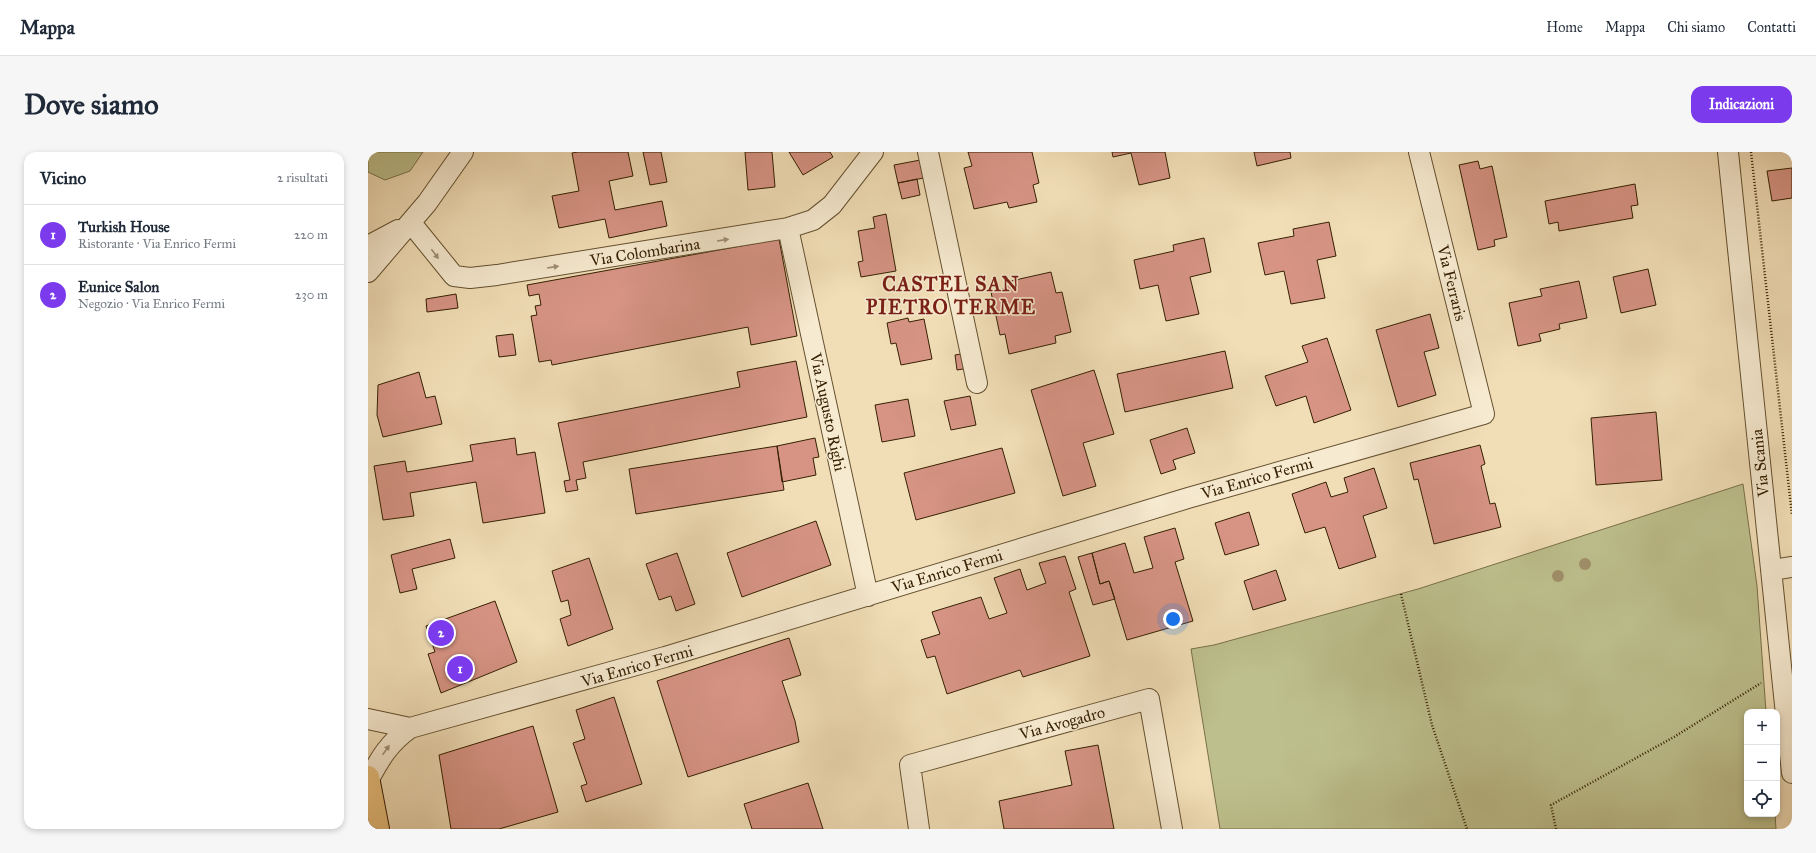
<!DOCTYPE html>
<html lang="it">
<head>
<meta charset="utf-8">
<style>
  :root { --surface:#fff; --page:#f6f6f7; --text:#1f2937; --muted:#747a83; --line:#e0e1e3; --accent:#7c3aed }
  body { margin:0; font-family:"IM FELL Great Primer",serif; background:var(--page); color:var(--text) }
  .controls { position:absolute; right:12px; bottom:12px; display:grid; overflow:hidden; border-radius:8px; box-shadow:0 2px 6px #0003 }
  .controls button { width:36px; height:36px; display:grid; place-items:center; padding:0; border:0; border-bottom:1px solid var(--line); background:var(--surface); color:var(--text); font:20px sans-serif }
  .you { position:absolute; left:805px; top:467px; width:14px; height:14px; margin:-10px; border:3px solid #fff; border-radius:50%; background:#1a73e8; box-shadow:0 0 0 6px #1a73e833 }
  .badge { display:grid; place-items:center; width:26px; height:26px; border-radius:50%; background:var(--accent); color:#fff; font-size:13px; font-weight:700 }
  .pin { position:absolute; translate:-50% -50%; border:2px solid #fff; box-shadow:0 1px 4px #0006 }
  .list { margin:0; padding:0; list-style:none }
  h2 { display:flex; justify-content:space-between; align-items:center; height:52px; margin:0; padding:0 16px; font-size:17px }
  h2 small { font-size:13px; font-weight:400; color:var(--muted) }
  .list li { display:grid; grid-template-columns:26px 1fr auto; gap:12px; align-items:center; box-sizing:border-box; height:60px; padding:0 16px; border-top:1px solid var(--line) }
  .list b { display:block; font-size:15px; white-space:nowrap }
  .list p { margin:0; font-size:13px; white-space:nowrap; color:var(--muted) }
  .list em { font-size:13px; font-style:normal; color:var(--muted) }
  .icon { flex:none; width:22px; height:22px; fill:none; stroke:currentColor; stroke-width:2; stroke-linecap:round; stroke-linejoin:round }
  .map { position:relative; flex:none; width:1424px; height:677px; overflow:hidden; border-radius:12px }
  header { display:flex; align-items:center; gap:24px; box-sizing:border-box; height:56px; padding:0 20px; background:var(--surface); border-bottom:1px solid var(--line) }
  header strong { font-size:19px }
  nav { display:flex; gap:22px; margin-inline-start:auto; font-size:14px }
  .intro { display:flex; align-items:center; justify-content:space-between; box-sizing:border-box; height:96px; padding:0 24px }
  h1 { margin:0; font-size:28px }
  .button { padding:10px 18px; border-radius:12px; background:var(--accent); color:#fff; font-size:14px; font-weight:700 }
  main { display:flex; gap:24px; padding:0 24px }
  aside { flex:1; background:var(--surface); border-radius:12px; box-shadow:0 2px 6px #0003 }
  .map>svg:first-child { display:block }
  .green { fill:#bdc08d; stroke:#797048 }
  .building { fill:#d79485; stroke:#352002 }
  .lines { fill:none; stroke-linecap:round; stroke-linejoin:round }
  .minor-casing { stroke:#64502f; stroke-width:22 }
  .primary-casing { stroke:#352002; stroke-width:24 }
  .path { stroke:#352002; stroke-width:2.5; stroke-dasharray:1 2; stroke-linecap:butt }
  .minor { stroke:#f6ead0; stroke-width:20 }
  .primary { stroke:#e8bf7c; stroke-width:22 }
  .tree { fill:#a0906b }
  .oneway { fill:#9f8f73 }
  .labels { text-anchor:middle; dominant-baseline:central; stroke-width:3; stroke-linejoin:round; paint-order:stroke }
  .street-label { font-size:16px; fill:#352002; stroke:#f6ead0 }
  .district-label { font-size:20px; font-weight:bold; letter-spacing:1px; fill:#7a1f14; stroke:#f6ead0 }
</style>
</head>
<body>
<header>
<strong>Mappa</strong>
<nav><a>Home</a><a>Mappa</a><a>Chi siamo</a><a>Contatti</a></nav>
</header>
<div class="intro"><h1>Dove siamo</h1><a class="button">Indicazioni</a></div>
<main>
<aside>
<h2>Vicino<small>2 risultati</small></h2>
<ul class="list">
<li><span class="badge">1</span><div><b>Turkish House</b><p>Ristorante · Via Enrico Fermi</p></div><em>220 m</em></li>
<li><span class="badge">2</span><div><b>Eunice Salon</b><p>Negozio · Via Enrico Fermi</p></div><em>230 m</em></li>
</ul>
</aside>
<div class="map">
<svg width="1424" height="677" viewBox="0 0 1424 677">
  <rect width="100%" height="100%" fill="#f1deb7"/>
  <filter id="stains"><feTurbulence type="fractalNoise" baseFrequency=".005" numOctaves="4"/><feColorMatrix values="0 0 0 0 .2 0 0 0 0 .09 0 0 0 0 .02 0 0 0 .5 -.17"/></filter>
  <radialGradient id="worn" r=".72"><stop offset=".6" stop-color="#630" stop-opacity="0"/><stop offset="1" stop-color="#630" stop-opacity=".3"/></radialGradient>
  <path class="green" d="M 0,0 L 55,0 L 42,19 L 17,28 L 0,20 Z
    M 1375,332 L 1389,434 L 1398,560 L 1379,560 L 1379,662 L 1407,662 L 1408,677 L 852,677 L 823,497 L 846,493 L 1050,437 Z"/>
  <path class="building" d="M 210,0 L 260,0 L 265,24 L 241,29 L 247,58 L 294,49 L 299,74 L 241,86 L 237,67 L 191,76 L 184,44 L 211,39 L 204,1 Z
    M 275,0 L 293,0 L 299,30 L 282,33 Z
    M 377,0 L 404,0 L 407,35 L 380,38 Z
    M 421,0 L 462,0 L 465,5 L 435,23 Z
    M 600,0 L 664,0 L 671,31 L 665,33 L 669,50 L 641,56 L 639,50 L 606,57 L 596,16 L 604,14 Z
    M 744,0 L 797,0 L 802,26 L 771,33 L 763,1 L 745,5 Z
    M 886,0 L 922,0 L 923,6 L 889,14 Z
    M 563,6 L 566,24 L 530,31 L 526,13 Z
    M 1110,9 L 1112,17 L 1124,14 L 1139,85 L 1126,88 L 1127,94 L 1110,98 L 1091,13 Z
    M 1424,16 L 1424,46 L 1404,49 L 1399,19 Z
    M 549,27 L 552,43 L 534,47 L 530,31 Z
    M 1267,32 L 1270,53 L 1263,54 L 1265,66 L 1191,79 L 1190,70 L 1181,72 L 1177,49 Z
    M 518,62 L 528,119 L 493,125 L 490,110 L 495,109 L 490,79 L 507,76 L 505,65 Z
    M 961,70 L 968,104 L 949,108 L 957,146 L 923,152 L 916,119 L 897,123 L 890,91 L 926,84 L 925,77 Z
    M 836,86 L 843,120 L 822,125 L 831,162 L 798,169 L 790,133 L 772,137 L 766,108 L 806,99 L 805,93 Z
    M 411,87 L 429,184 L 383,193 L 380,175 L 184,213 L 183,208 L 171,210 L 163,164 L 169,163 L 167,154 L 173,153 L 171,142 L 161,144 L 159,133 Z
    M 1280,117 L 1288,153 L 1253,161 L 1245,125 Z
    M 683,120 L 688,141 L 694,140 L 703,180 L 687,184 L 688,191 L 641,202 L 637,182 L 632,183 L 623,140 L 639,136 L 638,130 Z
    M 1211,129 L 1219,166 L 1191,172 L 1192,177 L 1171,182 L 1173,189 L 1150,194 L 1141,151 L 1174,144 L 1172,137 Z
    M 88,142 L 90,156 L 59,160 L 58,147 Z
    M 1062,162 L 1071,196 L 1056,200 L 1068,243 L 1030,255 L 1008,178 Z
    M 540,166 L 541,170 L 556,167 L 564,207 L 533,213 L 528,191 L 523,192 L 519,171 Z
    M 145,182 L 148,203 L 131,205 L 128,184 Z
    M 959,186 L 983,258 L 946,271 L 938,244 L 908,254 L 897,224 L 940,210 L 934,194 Z
    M 857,199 L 865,236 L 757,260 L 749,222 Z
    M 599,201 L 601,216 L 589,218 L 587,203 Z
    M 428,209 L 439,265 L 215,310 L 218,326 L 208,328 L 210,338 L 198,340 L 196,329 L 202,328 L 190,271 L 372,235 L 369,220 Z
    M 726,218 L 746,282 L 715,291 L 728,334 L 695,344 L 663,238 Z
    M 51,220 L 58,246 L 67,244 L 74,272 L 15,285 L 9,263 L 10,233 Z
    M 602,244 L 608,273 L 583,278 L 576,249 Z
    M 540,247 L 547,284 L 514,290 L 507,253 Z
    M 1288,260 L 1294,328 L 1228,333 L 1223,266 Z
    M 819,276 L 827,301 L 805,308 L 808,317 L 793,322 L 782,288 Z
    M 147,286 L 149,303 L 167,300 L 177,361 L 115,371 L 108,330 L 42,341 L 46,364 L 15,368 L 6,314 L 37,309 L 39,320 L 105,309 L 102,293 Z
    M 447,286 L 451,305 L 445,306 L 448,323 L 414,330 L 409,294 Z
    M 1112,293 L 1117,312 L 1113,314 L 1122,352 L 1127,351 L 1133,375 L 1066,392 L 1050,327 L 1046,328 L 1042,311 Z
    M 409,294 L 416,338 L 268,362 L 261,317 Z
    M 634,296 L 647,341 L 548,368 L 536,321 Z
    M 1006,316 L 1019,356 L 995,364 L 1008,405 L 971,417 L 957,375 L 937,381 L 924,342 L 958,330 L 963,345 L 980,340 L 976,326 Z
    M 881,360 L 891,393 L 857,403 L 847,371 Z
    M 448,369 L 463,413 L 374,445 L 359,401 Z
    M 807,376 L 816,407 L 807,410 L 825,469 L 759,488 L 741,429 L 732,432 L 724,401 L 757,391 L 766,421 L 785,416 L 776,385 Z
    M 82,387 L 87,406 L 44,417 L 49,437 L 32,441 L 23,403 Z
    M 309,401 L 327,452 L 308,459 L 303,444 L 291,448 L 278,412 Z
    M 724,401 L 732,432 L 741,429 L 747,447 L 725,453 L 710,405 Z
    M 697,404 L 708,437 L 701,440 L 722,504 L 655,525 L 652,518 L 579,542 L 567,504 L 559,506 L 553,488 L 572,482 L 564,460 L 613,445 L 621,467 L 639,461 L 626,426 L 652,417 L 659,438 L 678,431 L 671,411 Z
    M 221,406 L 245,477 L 200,494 L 192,467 L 203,463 L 200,448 L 193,450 L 184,419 Z
    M 908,418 L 918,448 L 885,458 L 876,429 Z
    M 127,449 L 149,510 L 73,541 L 60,502 L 67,500 L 58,474 Z
    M 421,486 L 433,523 L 414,529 L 427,569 L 431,590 L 320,625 L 289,529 Z
    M 246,545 L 274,632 L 218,650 L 213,634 L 219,632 L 205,591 L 217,587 L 208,558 Z
    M 165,574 L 190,660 L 131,677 L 83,677 L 71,603 Z
    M 730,593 L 746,677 L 636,677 L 631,649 L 704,633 L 697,599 Z
    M 440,631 L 455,677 L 384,677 L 376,652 Z"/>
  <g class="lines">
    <g class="minor-casing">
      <path id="minor" d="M 560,0 L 609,231
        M 1360,0 L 1424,621
        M 43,71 L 86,124 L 102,126 L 129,123 L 420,76 L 445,68 L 464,53 L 505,0
        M 420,76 L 500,444
        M 0,94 L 30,78
        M 0,120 L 59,51 L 95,0
        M 1404,418 L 1424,415
        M 0,567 L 42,576
        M 1,627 C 13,605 21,591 42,576 L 297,505 L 820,346 L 1116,262 L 1051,0
        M 551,677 L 542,613 L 781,547 L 804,677"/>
    </g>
    <g class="primary-casing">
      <path id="primary" d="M 0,625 L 10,677"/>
    </g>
    <path class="path" d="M 1383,0 L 1424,363
      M 1033,442 L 1064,573 L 1099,677
      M 1188,677 L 1183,653 L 1306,585 L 1393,531"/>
    <use href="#minor" class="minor"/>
    <use href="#primary" class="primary"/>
  </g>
  <g class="tree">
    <circle cx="1217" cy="412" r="6"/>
    <circle cx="1190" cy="424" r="6"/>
  </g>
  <defs><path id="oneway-solid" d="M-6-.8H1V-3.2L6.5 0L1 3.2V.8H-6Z"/></defs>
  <g class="oneway">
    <use href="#oneway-solid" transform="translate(355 88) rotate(-9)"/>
    <use href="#oneway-solid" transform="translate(67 102) rotate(53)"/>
    <use href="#oneway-solid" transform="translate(185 115) rotate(-9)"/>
    <use href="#oneway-solid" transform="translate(18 598) rotate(-55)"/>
  </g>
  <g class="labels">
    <g class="street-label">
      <text transform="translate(277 100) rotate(-9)">Via Colombarina</text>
      <text transform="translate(1084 131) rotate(76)">Via Ferraris</text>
      <text transform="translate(460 260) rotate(78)">Via Augusto Righi</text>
      <text transform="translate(1392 311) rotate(-96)">Via Scania</text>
      <text transform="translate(889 326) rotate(-16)">Via Enrico Fermi</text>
      <text transform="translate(579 419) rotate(-17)">Via Enrico Fermi</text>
      <text transform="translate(269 514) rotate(-16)">Via Enrico Fermi</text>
      <text transform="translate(694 571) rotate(-15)">Via Avogadro</text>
    </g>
    <g class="district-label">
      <text x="583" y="132">CASTEL SAN<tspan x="583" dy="23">PIETRO TERME</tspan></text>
    </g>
  </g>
  <rect width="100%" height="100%" filter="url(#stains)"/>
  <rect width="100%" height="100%" fill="url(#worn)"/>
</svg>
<div class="controls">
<button>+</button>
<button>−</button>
<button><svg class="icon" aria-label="locate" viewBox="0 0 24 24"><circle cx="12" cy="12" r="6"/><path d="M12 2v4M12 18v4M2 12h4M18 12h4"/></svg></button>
</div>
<div class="you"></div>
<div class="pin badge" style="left:92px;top:517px">1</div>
<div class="pin badge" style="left:73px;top:481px">2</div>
</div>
</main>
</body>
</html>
